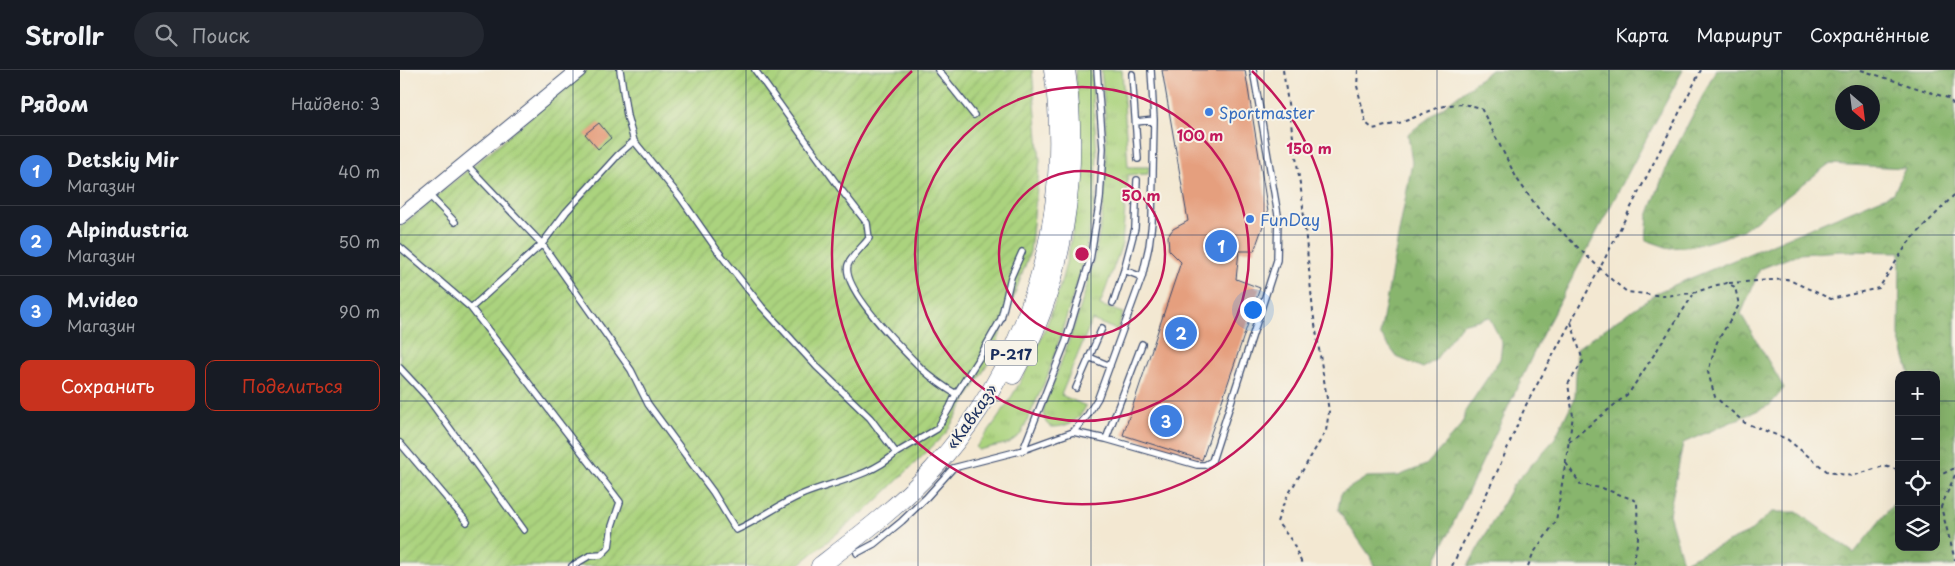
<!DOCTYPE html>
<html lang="ru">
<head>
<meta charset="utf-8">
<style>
  :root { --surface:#171b24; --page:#242831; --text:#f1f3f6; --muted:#9ea1a6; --line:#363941; --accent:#c8321e }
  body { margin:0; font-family:"Playpen Sans",sans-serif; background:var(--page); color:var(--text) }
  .controls { position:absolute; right:15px; bottom:15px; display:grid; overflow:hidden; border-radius:10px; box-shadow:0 5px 20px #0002 }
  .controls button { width:45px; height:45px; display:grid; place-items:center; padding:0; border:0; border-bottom:1px solid var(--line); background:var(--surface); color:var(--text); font:25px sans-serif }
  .compass { position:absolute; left:1435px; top:15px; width:45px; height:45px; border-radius:50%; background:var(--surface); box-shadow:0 5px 20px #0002; rotate:152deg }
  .you { position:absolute; left:852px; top:239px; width:18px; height:18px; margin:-12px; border:4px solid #fff; border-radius:50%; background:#1a73e8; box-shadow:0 0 0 8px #1a73e833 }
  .badge { display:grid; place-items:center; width:32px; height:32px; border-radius:50%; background:var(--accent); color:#fff; font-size:16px; font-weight:700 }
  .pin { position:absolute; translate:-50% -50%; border:2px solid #fff; box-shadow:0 1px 5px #0006 }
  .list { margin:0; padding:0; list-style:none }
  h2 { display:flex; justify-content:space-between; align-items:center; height:65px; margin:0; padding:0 20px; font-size:21px }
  h2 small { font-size:16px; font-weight:400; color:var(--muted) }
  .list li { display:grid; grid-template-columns:32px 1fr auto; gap:15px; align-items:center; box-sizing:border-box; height:70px; padding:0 20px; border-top:1px solid var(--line) }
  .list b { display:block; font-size:19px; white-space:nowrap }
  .list p { margin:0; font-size:16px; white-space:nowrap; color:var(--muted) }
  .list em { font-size:16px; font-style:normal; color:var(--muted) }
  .actions { display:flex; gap:10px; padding:15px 20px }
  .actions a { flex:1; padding:11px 0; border:1px solid var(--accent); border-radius:10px; text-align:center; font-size:18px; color:var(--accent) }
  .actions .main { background:var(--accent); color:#fff }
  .icon { flex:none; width:28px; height:28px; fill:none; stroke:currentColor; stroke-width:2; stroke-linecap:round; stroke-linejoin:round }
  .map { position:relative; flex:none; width:1555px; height:496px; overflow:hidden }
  header { display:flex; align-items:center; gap:30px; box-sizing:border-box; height:70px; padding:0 25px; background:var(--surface); border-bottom:1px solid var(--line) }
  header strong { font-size:24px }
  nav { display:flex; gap:28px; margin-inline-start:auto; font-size:18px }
  .search { width:350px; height:45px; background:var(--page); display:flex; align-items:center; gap:12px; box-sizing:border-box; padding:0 18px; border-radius:28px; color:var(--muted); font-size:19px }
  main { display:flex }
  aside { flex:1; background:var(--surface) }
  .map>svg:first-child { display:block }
  .grass { fill:url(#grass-tufts); stroke:#63816e }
  .forest { fill:url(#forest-crowns); stroke:#527266; fill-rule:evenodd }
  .garden { fill:url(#garden-furrows); stroke:#63816e }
  .building { fill:#e59f7e }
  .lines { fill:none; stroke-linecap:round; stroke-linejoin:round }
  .service-casing { stroke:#3b4b6f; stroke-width:8 }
  .tertiary-casing { stroke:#3b4b6f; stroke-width:16 }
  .primary-casing { stroke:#3b4b6f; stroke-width:19 }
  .path { stroke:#3b4b6f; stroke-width:2; stroke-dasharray:4 4; stroke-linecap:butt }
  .service { stroke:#fff; stroke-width:5.5 }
  .tertiary { stroke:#fff; stroke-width:14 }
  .primary { stroke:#fff; stroke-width:18 }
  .grid { fill:none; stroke:#1b2f5e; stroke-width:1; stroke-opacity:0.55 }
  .ring { fill:none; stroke:#c2185b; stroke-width:2.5 }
  .shop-dot { fill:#3f7fe0; stroke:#f7f3e8; stroke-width:2 }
  .labels { text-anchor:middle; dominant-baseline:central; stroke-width:4; stroke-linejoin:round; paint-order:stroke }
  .shield { fill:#f7f3e8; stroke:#5d6a87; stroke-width:1 }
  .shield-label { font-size:15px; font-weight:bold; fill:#1b2f5e }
  .shop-label { font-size:16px; fill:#366cbe; stroke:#f7f3e8; text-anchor:start }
  .street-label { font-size:16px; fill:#1b2f5e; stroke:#f7f3e8 }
  .centre { fill:#c2185b; stroke:#f7f3e8; stroke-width:2.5 }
  .ring-label { font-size:15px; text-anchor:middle; font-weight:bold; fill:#c2185b; stroke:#f7f3e8; stroke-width:4; stroke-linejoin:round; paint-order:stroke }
</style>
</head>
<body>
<header>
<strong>Strollr</strong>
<div class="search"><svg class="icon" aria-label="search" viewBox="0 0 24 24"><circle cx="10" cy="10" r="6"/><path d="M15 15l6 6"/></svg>Поиск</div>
<nav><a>Карта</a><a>Маршрут</a><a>Сохранённые</a></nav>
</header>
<main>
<aside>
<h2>Рядом<small>Найдено: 3</small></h2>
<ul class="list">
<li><span class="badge" style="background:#3f7fe0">1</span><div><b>Detskiy Mir</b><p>Магазин</p></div><em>40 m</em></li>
<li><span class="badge" style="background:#3f7fe0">2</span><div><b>Alpindustria</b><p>Магазин</p></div><em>50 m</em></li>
<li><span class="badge" style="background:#3f7fe0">3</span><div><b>M.video</b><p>Магазин</p></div><em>90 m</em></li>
</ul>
<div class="actions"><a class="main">Сохранить</a><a>Поделиться</a></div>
</aside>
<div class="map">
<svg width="1555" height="496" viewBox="0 0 1555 496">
  <defs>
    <pattern id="grass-tufts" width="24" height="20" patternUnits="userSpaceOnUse" patternTransform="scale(1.25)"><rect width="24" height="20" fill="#abd37e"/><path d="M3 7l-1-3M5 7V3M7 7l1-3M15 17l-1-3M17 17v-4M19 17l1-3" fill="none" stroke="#93b56f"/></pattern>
    <pattern id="forest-crowns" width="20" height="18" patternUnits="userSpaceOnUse" patternTransform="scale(1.25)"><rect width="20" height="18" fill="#88b56d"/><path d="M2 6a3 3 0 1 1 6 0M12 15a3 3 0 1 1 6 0" fill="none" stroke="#6e945d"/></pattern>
    <pattern id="garden-furrows" width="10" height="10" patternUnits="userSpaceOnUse" patternTransform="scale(1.25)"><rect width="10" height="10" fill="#abd37e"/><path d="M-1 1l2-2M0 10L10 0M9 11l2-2" fill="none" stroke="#93b56f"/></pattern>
  </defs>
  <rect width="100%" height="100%" fill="#f7f3e8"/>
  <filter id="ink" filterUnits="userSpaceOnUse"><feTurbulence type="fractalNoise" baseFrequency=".02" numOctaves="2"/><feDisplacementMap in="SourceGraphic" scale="10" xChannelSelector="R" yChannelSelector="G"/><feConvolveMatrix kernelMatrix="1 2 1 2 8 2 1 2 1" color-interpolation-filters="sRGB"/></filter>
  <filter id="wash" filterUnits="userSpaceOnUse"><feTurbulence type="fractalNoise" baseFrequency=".0096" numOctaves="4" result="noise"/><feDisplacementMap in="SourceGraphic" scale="20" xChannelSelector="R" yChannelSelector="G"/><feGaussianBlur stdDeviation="1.12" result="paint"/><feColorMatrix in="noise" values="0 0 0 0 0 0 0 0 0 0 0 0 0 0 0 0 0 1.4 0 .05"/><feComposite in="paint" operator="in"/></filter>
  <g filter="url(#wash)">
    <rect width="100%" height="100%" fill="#f3e8d2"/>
    <path class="grass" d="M 675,0 L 691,0 L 697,84 L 695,129 L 684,191 L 648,305 L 621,364 L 609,373 L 578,380 L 576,377 C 638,302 672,206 679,110 C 681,74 678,36 675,0 Z
      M 701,0 L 722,0 L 728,97 L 749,97 L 748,104 L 728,105 L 722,174 L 700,235 L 723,243 L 717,260 L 692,250 L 661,325 L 686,336 C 679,351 668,357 651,357 C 643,352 643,345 644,336 C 670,270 697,201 704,129 C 708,86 706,43 701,0 Z"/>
    <path class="forest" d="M 1091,0 L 1283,0 L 1143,263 L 1033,496 L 974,496 L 972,489 L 938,440 L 941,423 L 967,407 L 998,406 L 1026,395 L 1062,355 L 1066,340 L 1100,289 L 1102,273 L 1089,247 L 1062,254 L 1035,290 L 1023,298 L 997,287 L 980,264 L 1012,93 L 1008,64 Z
      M 1316,0 L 1555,0 L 1555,496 L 1068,496 L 1113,415 L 1154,370 L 1175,327 L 1177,278 L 1260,221 L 1494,123 L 1505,98 L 1429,94 L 1345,159 L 1322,168 L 1294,176 L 1269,178 L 1246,170 L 1248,146 L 1268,93 ZM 1472,22 L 1472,52 L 1442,52 L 1442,22 ZM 1440,181 L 1500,182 L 1499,266 L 1510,305 L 1536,305 L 1536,477 L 1499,477 L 1499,427 L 1454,483 L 1397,442 L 1372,442 L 1348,463 L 1283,492 L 1269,444 L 1283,373 L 1370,335 L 1384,318 L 1341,244 L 1360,199 L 1399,184 Z"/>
    <path class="garden" d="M 187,0 L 632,0 L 640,90 L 630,182 L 592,287 L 546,363 L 471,436 L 397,496 L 0,496 L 0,157 Z"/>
    <g id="blocks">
      <path class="building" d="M 762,0 L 845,0 L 868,142 L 854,181 L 839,181 L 836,209 L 860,218 L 802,390 L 723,365 L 781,192 L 769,180 L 768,166 L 773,159 L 788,151 Z
        M 199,53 L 211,68 L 198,79 L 185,64 Z"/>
    </g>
  </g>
  <g filter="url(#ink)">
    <use href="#blocks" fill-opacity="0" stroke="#3b4b6f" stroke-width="1"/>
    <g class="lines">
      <g class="service-casing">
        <path id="service" d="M 220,0 L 227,46 L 234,71 L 280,127 L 317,180 L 362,237 L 416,296 L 470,348 L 496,383 L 537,359 L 550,337 L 556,324
          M 355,0 L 439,117 L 467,153 L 469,168 C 464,175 450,188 448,195 C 441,219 505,282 522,299 C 532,308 544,317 556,324 L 579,288 L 601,249 L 611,207 L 622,182
          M 538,0 L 574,45
          M 732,4 L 738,89
          M 736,52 L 754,50
          M 66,94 L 142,174 L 231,300 L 248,334 L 313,422 L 336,460 C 359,450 378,435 401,425 C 432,412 470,407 496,383
          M 29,125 L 55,152
          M 0,177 L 71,238 L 220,432 L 212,456 L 209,477 L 201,485 L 189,486 L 172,496
          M 724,200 L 742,207
          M 713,233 L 724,200 L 735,158 L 737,110
          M 71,238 L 142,174 L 166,142 L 218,85 L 234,71
          M 689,287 L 710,296
          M 0,298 L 27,327 L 124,460
          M 676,318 L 702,258
          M 673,362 L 706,369 L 742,274
          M 706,369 L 797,395 L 805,395 L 812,391 L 877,190 L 878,145 L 853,0
          M 0,373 L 67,452
          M 623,380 L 673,362 L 687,346 L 698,328 L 742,207 L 749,176 L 752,152 L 754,50 L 751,0
          M 457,483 L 474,474 L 502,451 L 526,428 L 553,398 L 623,380 L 666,271 L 690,190 L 700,129 L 703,78 L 697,0"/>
      </g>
      <g class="tertiary-casing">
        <path id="tertiary" d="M 0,147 L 179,0"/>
      </g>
      <g class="primary-casing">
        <path id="primary" d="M 613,305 C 664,214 681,102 666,0
          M 420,496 C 459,466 499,436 532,400 C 630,293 674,144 653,0"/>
      </g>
      <path class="path" d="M 883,0 L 902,127 L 913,242 L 929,341 L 926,361 L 885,430 L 877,452 L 892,471 L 903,496
        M 958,0 L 957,16 L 966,53 L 973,59 C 981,57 990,55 999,53 C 1031,43 1046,27 1081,38 L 1117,109 L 1140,141 L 1212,210 L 1227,222 L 1264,226 L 1293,223 L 1317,215 L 1327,213 L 1335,217 L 1339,235 L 1317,272 L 1308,302 L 1315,327 L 1345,353 L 1387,369 L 1428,402 L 1452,406 L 1484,396 L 1495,399 L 1499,402
        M 1461,0 L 1548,28 L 1555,36
        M 1329,213 L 1387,209 L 1431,229 L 1479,218 L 1508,173 L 1555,124
        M 1169,372 L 1229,323 L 1293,225
        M 1166,393 L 1181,415 L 1202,418 L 1237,431 L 1238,468 L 1233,496
        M 1555,405 L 1541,437 L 1555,490
        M 1536,407 L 1555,398
        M 1052,496 L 1097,402 L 1126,335 L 1200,198 L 1301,0
        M 1128,496 L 1133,484 L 1156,451 L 1173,346 L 1168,314 L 1183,291 L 1171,252"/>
      <use href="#service" class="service"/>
      <use href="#tertiary" class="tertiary"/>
      <use href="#primary" class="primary"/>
    </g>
  </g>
  <path class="grid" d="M 173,0 L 173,496M 346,0 L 346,496M 518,0 L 518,496M 691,0 L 691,496M 864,0 L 864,496M 1037,0 L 1037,496M 1209,0 L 1209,496M 1382,0 L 1382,496M 0,165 L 1555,165M 0,331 L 1499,331M 1536,331 L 1555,331"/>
  <g class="ring">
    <circle cx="682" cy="184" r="83"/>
    <circle cx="682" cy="184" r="167"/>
    <path d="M852 1A250 250 0 1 1 512 1"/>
  </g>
  <g class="shop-dot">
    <circle cx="809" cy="42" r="5"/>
    <circle cx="850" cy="149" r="5"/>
  </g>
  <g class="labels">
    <rect class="shield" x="585" y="270.5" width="52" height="25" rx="4"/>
    <g class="shield-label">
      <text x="611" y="283">Р-217</text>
    </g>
    <g class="shop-label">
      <text x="819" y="42">Sportmaster</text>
      <text x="860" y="149">FunDay</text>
    </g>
    <g class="street-label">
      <text transform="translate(571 346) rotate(-55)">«Кавказ»</text>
    </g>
  </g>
  <circle cx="682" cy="184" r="8" class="centre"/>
  <g class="ring-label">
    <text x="800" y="71">100 m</text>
    <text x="909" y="84">150 m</text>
    <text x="741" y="131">50 m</text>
  </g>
</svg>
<div class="controls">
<button>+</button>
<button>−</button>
<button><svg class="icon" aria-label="locate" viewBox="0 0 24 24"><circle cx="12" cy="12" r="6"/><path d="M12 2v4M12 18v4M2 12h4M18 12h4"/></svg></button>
<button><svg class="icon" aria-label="layers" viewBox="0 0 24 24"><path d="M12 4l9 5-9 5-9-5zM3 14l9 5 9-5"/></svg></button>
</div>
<svg class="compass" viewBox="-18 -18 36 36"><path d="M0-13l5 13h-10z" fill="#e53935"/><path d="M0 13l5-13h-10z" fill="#9ea1a6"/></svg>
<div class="you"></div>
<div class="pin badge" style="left:821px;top:176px;background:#3f7fe0">1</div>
<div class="pin badge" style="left:781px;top:263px;background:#3f7fe0">2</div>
<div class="pin badge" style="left:766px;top:351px;background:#3f7fe0">3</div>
</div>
</main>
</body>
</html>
